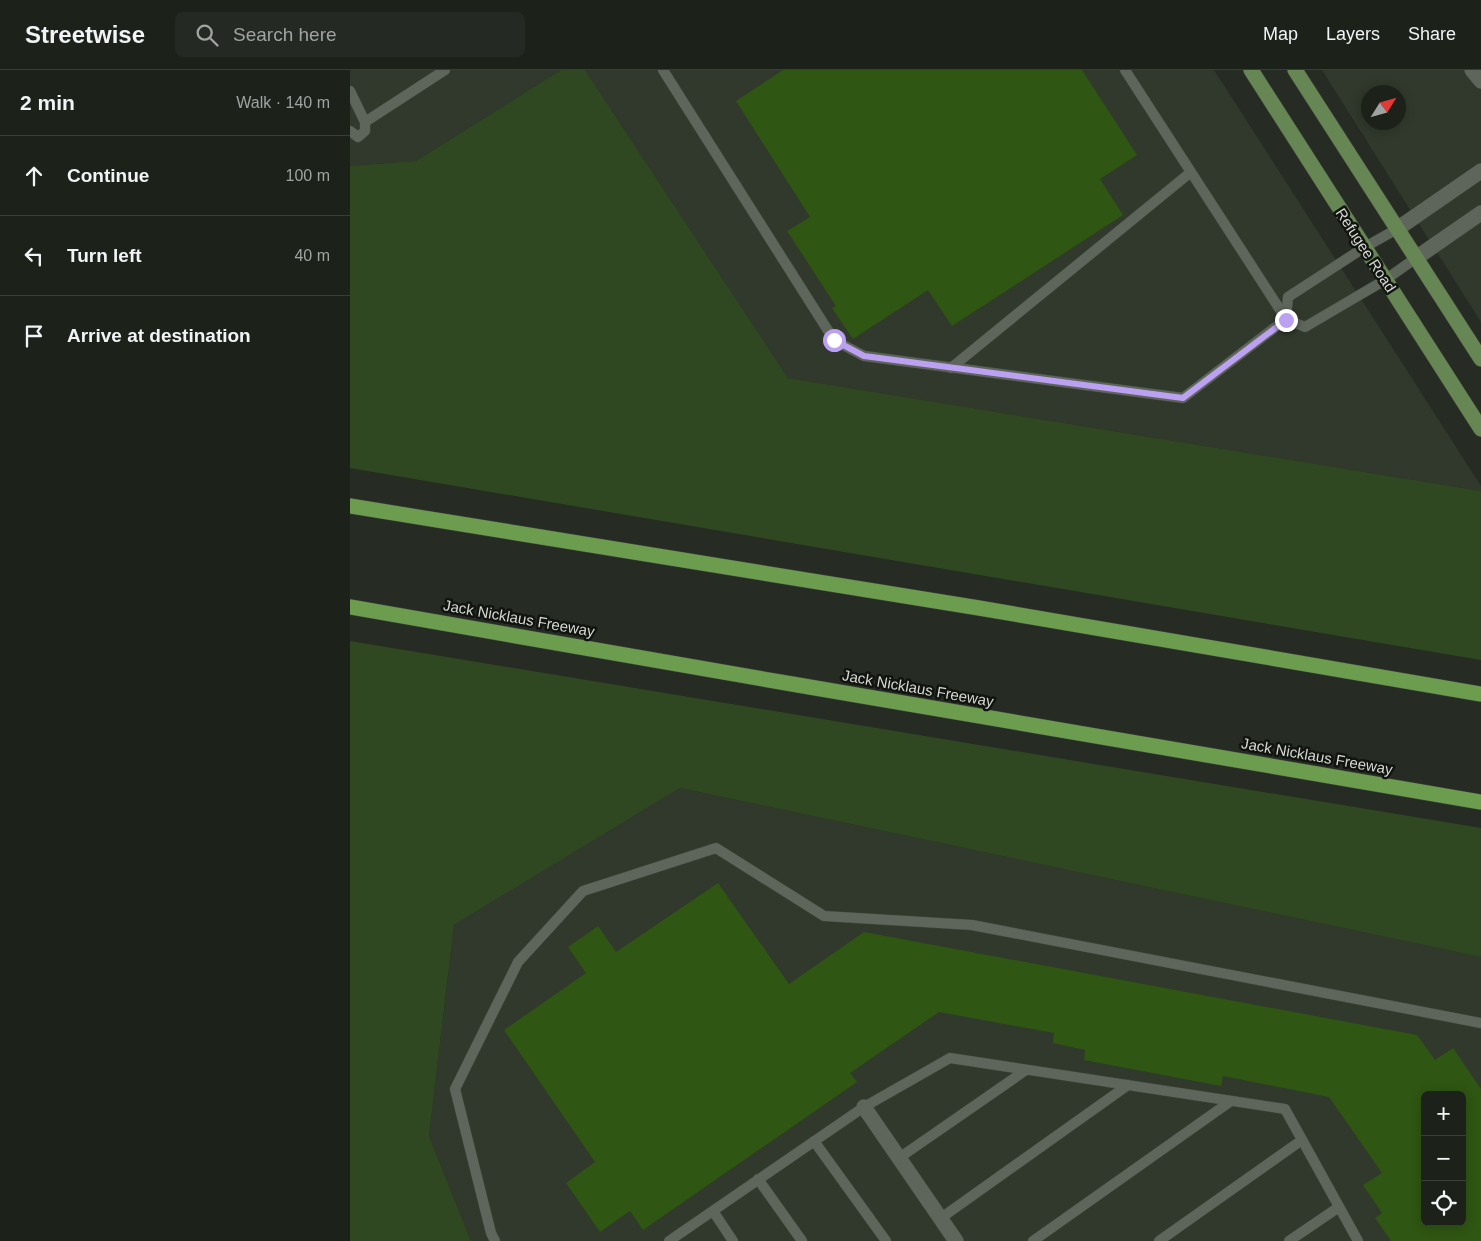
<!DOCTYPE html>
<html lang="en">
<head>
<meta charset="utf-8">
<style>
  :root { --surface:#1c211a; --page:#252923; --text:#f1f3f6; --muted:#a0a3a2; --line:#3a3e39 }
  body { margin:0; font-family:Helvetica,sans-serif; background:var(--page); color:var(--text) }
  .controls { position:absolute; right:15px; bottom:15px; display:grid; overflow:hidden; border-radius:8px; box-shadow:0 2px 12px #0003 }
  .controls button { width:45px; height:45px; display:grid; place-items:center; padding:0; border:0; border-bottom:1px solid var(--line); background:var(--surface); color:var(--text); font:25px sans-serif }
  .compass { position:absolute; left:1011px; top:15px; width:45px; height:45px; border-radius:50%; background:var(--surface); box-shadow:0 2px 12px #0003; rotate:53deg }
  .stop { position:absolute; width:15px; height:15px; margin:-11px; border:4px solid #bca0f2; border-radius:50%; background:#fff }
  .stop.end { background:#bca0f2; border-color:#fff; box-shadow:0 1px 5px #0008 }
  .list { margin:0; padding:0; list-style:none }
  h2 { display:flex; justify-content:space-between; align-items:center; height:65px; margin:0; padding:0 20px; font-size:21px }
  h2 small { font-size:16px; font-weight:400; color:var(--muted) }
  .list li { display:grid; grid-template-columns:32px 1fr auto; gap:15px; align-items:center; box-sizing:border-box; height:80px; padding:0 20px; border-top:1px solid var(--line) }
  .list b { display:block; font-size:19px; white-space:nowrap }
  .list em { font-size:16px; font-style:normal; color:var(--muted) }
  .icon { flex:none; width:28px; height:28px; fill:none; stroke:currentColor; stroke-width:2; stroke-linecap:round; stroke-linejoin:round }
  .map { position:relative; flex:none; width:1131px; height:1171px; overflow:hidden }
  header { display:flex; align-items:center; gap:30px; box-sizing:border-box; height:70px; padding:0 25px; background:var(--surface); border-bottom:1px solid var(--line) }
  header strong { font-size:24px }
  nav { display:flex; gap:28px; margin-inline-start:auto; font-size:18px }
  .search { width:350px; height:45px; background:var(--page); display:flex; align-items:center; gap:12px; box-sizing:border-box; padding:0 18px; border-radius:8px; color:var(--muted); font-size:19px }
  main { display:flex }
  aside { flex:1; background:var(--surface) }
  .map>svg:first-child { display:block }
  .built { fill:#30392b; fill-rule:evenodd }
  .green { fill:#304822 }
  .building { fill:#2f5613; fill-rule:evenodd }
  .lines { fill:none; stroke-linecap:round; stroke-linejoin:round }
  .service-casing { stroke:#424840; stroke-width:11 }
  .minor-casing { stroke:#424840; stroke-width:16 }
  .primary-casing { stroke:#424840; stroke-width:16 }
  .motorway-casing { stroke:#424840; stroke-width:16 }
  .service { stroke:#5e655a; stroke-width:10 }
  .minor { stroke:#5e655a; stroke-width:15 }
  .primary { stroke:#668653; stroke-width:15 }
  .motorway { stroke:#6c9c4e; stroke-width:15 }
  .route { stroke:#bca0f2; stroke-width:6 }
  .labels { text-anchor:middle; dominant-baseline:central; stroke-width:5; stroke-linejoin:round; paint-order:stroke }
  .street-label { font-size:15px; fill:#d5d9d3; stroke:#11140f }
</style>
</head>
<body>
<header>
<strong>Streetwise</strong>
<div class="search"><svg class="icon" aria-label="search" viewBox="0 0 24 24"><circle cx="10" cy="10" r="6"/><path d="M15 15l6 6"/></svg>Search here</div>
<nav><a>Map</a><a>Layers</a><a>Share</a></nav>
</header>
<main>
<aside>
<h2>2 min<small>Walk · 140 m</small></h2>
<ul class="list">
<li><svg class="icon" aria-label="ahead" viewBox="0 0 24 24"><path d="M12 20V5M6 11l6-6 6 6"/></svg><div><b>Continue</b></div><em>100 m</em></li>
<li><svg class="icon" aria-label="left" viewBox="0 0 24 24"><path d="M17 20v-9H6M10 6l-5 5 5 5"/></svg><div><b>Turn left</b></div><em>40 m</em></li>
<li><svg class="icon" aria-label="arrive" viewBox="0 0 24 24"><path d="M6 21V4h12l-3 4 3 4H6"/></svg><div><b>Arrive at destination</b></div></li>
</ul>
</aside>
<div class="map">
<svg width="1131" height="1171" viewBox="0 0 1131 1171">
  <rect width="100%" height="100%" fill="#262c23"/>
  <path class="built" d="M 0,0 L 211,0 L 66,91 L 0,96 Z
    M 235,0 L 864,0 L 1131,416 L 1131,421 L 438,308 Z
    M 972,0 L 1131,0 L 1131,252 ZM 1018,22 L 1048,22 L 1048,52 L 1018,52 Z
    M 330,718 L 1131,887 L 1131,1171 L 121,1171 L 79,1066 L 104,855 ZM 1075,1025 L 1112,1025 L 1112,1152 L 1075,1152 Z"/>
  <path class="green" d="M 211,0 L 235,0 L 438,308 L 1131,421 L 1131,590 L 0,398 L 0,96 L 66,91 Z
    M 0,571 L 1131,758 L 1131,887 L 330,718 L 104,855 L 79,1066 L 121,1171 L 0,1171 Z"/>
  <path class="building" d="M 433,0 L 732,0 L 787,85 L 750,109 L 773,145 L 602,256 L 578,220 L 503,269 L 482,238 L 486,236 L 437,161 L 460,147 L 386,31 Z
    M 368,813 L 439,914 L 514,862 L 1067,965 L 1085,990 L 1103,978 L 1131,1019 L 1131,1171 L 1041,1171 L 1025,1148 L 1032,1143 L 1013,1115 L 1032,1103 L 979,1027 L 873,1006 L 871,1016 L 734,990 L 735,980 L 703,973 L 704,963 L 589,942 L 500,1003 L 507,1012 L 293,1160 L 280,1141 L 250,1162 L 216,1113 L 245,1092 L 154,960 L 236,903 L 218,877 L 248,856 L 266,882 ZM 1075,1025 L 1112,1025 L 1112,1152 L 1075,1152 Z"/>
  <g class="lines">
    <g class="service-casing">
      <path id="service" d="M 313,0 L 484,270 L 514,286 L 833,328 L 936,249 L 775,0
        M 0,21 L 15,52 L 15,61 L 8,67 L 0,61
        M 15,52 L 95,0
        M 1047,159 L 1015,177 L 938,227 L 936,249 L 955,257 L 1035,210 L 1066,188
        M 601,298 L 841,102
        M 464,1071 L 536,1171
        M 549,1088 L 676,1000
        M 408,1109 L 452,1171
        M 363,1141 L 383,1171
        M 591,1148 L 778,1015
        M 145,1171 L 141,1163 L 105,1019 L 168,892 L 233,821 L 366,778 L 474,846 L 622,855 L 1131,953
        M 319,1171 L 514,1037 L 600,988 L 935,1039 L 1008,1171
        M 683,1171 L 881,1031
        M 809,1171 L 952,1070
        M 939,1171 L 989,1137"/>
    </g>
    <g class="minor-casing">
      <path id="minor" d="M 1122,0 L 1131,11
        M 1047,159 L 1131,101
        M 1066,188 L 1131,143
        M 514,1037 L 606,1171"/>
    </g>
    <g class="primary-casing">
      <path id="primary" d="M 901,0 L 1131,359
        M 945,0 L 1131,289"/>
    </g>
    <g class="motorway-casing">
      <path id="motorway" d="M 0,436 L 629,538 L 1131,624
        M 0,537 L 442,614 L 1131,732"/>
    </g>
    <use href="#service" class="service"/>
    <use href="#minor" class="minor"/>
    <use href="#primary" class="primary"/>
    <use href="#motorway" class="motorway"/>
  </g>
  <g class="lines">
    <path class="route" d="M 484,270 L 514,286 L 833,328 L 936,250"/>
  </g>
  <g class="labels">
    <g class="street-label">
      <text transform="translate(1016 180) rotate(57)">Refugee Road</text>
      <text transform="translate(169 548) rotate(10)">Jack Nicklaus Freeway</text>
      <text transform="translate(568 618) rotate(10)">Jack Nicklaus Freeway</text>
      <text transform="translate(967 686) rotate(10)">Jack Nicklaus Freeway</text>
    </g>
  </g>
</svg>
<div class="controls">
<button>+</button>
<button>−</button>
<button><svg class="icon" aria-label="locate" viewBox="0 0 24 24"><circle cx="12" cy="12" r="6"/><path d="M12 2v4M12 18v4M2 12h4M18 12h4"/></svg></button>
</div>
<svg class="compass" viewBox="-18 -18 36 36"><path d="M0-13l5 13h-10z" fill="#e53935"/><path d="M0 13l5-13h-10z" fill="#a0a3a2"/></svg>
<div class="stop" style="left:484px;top:270px"></div>
<div class="stop end" style="left:936px;top:250px"></div>
</div>
</main>
</body>
</html>
